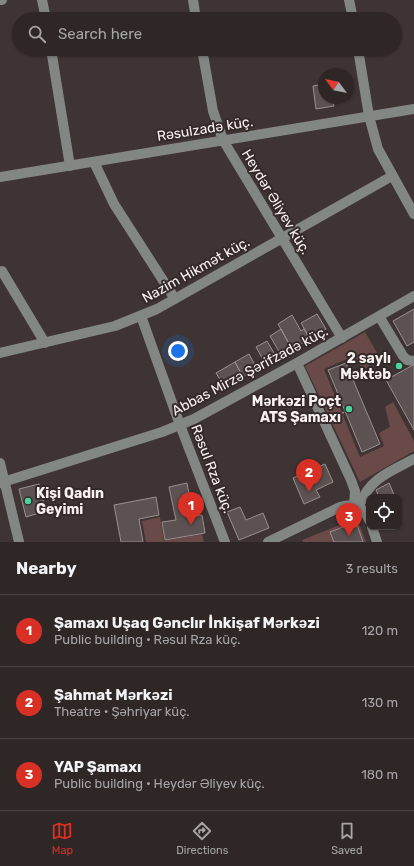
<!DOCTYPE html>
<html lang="en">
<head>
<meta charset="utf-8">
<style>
  :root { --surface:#2e2726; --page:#3a3332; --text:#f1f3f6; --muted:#a7a5a7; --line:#494443; --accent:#d93025 }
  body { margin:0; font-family:Rubik,sans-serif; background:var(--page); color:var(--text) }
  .controls { position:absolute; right:12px; bottom:12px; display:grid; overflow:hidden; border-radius:8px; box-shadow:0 1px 3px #0004 }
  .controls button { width:36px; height:36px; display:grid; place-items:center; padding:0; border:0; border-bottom:1px solid var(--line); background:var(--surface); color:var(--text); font:20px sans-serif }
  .compass { position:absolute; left:318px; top:68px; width:36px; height:36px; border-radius:50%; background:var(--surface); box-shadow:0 1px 3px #0004; rotate:302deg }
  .you { position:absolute; left:178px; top:351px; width:14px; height:14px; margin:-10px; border:3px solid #fff; border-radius:50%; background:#1a73e8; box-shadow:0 0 0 6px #1a73e833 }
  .badge { display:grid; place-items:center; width:26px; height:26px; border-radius:50%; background:var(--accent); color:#fff; font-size:13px; font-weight:700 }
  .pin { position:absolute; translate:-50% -33px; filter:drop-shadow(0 1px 2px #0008) }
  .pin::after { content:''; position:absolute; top:21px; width:14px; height:12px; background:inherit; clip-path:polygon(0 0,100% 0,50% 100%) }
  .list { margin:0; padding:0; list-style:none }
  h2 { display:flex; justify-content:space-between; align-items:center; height:52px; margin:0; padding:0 16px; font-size:17px }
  h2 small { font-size:13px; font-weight:400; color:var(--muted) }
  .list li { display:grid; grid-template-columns:26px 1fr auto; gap:12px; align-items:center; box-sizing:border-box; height:72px; padding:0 16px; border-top:1px solid var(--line) }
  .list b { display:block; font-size:15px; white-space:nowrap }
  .list p { margin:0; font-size:13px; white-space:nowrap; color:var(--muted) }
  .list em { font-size:13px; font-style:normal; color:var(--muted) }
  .icon { flex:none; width:22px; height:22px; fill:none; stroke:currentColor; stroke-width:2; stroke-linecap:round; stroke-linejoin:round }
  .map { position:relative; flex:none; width:414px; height:542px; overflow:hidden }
  .search { position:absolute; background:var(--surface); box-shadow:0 1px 3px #0004; left:12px; right:12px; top:12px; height:44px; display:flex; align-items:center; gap:10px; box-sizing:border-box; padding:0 14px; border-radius:22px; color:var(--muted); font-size:15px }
  .sheet { height:268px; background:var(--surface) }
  nav { display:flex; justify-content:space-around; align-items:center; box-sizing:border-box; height:56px; border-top:1px solid var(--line); background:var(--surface); font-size:11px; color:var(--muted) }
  nav a { display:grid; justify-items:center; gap:2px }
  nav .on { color:var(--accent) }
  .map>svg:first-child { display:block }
  .green { fill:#6a4a49 }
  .building { fill:#5d5252; stroke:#9b8f8f }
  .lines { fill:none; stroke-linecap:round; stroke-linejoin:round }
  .path { stroke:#a19998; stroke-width:1.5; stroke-dasharray:2 3; stroke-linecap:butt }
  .minor { stroke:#828784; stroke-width:10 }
  .poi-dot { fill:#4ad49c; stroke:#342a29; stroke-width:1.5 }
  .labels { text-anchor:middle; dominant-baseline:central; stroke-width:4; stroke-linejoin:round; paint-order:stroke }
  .street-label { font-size:14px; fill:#f8f2f1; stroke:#342a29 }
  .poi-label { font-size:14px; font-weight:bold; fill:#f8f2f1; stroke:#342a29; text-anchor:end }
</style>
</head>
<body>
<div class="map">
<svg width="414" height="542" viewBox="0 0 414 542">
  <rect width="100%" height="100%" fill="#3e3433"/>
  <path class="green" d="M 365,332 L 380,358 L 363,370 L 354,356 L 324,369 L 360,457 L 384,446 L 379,433 L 390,427 L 385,407 L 393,402 L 414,441 L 414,451 L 360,482 L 305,366 Z
    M 160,517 L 164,541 L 202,534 L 204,542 L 146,542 L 142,521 Z
    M 357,518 L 366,542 L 303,542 L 302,540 Z"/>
  <path class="building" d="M 324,84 L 324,98 L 332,98 L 334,106 L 316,109 L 313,86 Z
    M 414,309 L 414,342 L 407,346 L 393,321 Z
    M 317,314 L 326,329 L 310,339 L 301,323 Z
    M 292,315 L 301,331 L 304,329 L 310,339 L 292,349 L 278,324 Z
    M 281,329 L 292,349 L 281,355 L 270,336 Z
    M 267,341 L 277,358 L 266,365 L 256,347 Z
    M 249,354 L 257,369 L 243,377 L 235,362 Z
    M 235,362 L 243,377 L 225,388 L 216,373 Z
    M 346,363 L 380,444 L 362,452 L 328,370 Z
    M 413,365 L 414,367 L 414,430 L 386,380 Z
    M 325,464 L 333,482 L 316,490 L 320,497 L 304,504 L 293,478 Z
    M 187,483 L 193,516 L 202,515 L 205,533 L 165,540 L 162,522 L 176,520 L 169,487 Z
    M 389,483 L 395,497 L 379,497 L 376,490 Z
    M 39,484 L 46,511 L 26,517 L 19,489 Z
    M 156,497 L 159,515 L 139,519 L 143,542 L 121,542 L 114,505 Z
    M 240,507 L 246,520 L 263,513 L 269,528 L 239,540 L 227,512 Z
    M 356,522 L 363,542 L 334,542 L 330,532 Z"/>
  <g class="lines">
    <path class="path" d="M 333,417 L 345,412"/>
    <path class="minor" d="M 0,0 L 2,0
      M 42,0 L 46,19
      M 193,0 L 196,19
      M 349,0 L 353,19
      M 51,49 L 70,166
      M 202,49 L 213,111 L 223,140 L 342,338
      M 358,49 L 369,116 L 378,149 L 414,214
      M 94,162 L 114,204 L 175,299
      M 0,177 L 414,109
      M 2,271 L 45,343
      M 141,316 L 180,425 L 225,542
      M 379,316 L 403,356 L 407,360 L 414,361
      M 0,353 L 115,326 L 157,309 L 392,176
      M 297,363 L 351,480 L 355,491 L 354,505
      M 0,463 L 19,542
      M 0,483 L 162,432 L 194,419 L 297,363 L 414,296
      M 359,506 C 370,478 389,472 414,459
      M 372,527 L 377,542
      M 268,542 L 340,507 C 354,503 363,505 369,520"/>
  </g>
  <g class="poi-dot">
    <circle cx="399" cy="366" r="4"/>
    <circle cx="349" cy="409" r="4"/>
    <circle cx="28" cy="501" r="4"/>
  </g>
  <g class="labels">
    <g class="street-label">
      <text transform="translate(205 129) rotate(-9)">Rəsulzadə küç.</text>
      <text transform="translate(276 202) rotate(59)">Heydər Əliyev küç.</text>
      <text transform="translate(196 270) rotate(-29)">Nazim Hikmət küç.</text>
      <text transform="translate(250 371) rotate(-28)">Abbas Mirzə Şərifzadə küç.</text>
      <text transform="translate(212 469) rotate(69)">Rəsul Rza küç.</text>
    </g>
    <g class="poi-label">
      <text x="391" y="358">2 saylı<tspan x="391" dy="16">Məktəb</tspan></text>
      <text x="341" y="401">Mərkəzi Poçt<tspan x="341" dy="16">ATS Şamaxı</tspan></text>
      <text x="36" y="493" text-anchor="start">Kişi Qadın<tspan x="36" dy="16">Geyimi</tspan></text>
    </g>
  </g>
</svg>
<div class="controls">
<button><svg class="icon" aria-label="locate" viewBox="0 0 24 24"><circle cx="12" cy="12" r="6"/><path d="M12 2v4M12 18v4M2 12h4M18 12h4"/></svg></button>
</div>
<svg class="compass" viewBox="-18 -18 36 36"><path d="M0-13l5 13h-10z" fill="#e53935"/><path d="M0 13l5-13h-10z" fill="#a7a5a7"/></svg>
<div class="you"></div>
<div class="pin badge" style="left:191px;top:525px">1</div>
<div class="pin badge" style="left:309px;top:492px">2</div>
<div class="pin badge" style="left:349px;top:536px">3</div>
<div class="search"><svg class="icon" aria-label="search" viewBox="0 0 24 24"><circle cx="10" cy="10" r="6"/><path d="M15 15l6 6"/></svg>Search here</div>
</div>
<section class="sheet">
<h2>Nearby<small>3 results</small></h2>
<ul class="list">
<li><span class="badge">1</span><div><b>Şamaxı Uşaq Gənclır İnkişaf Mərkəzi</b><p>Public building · Rəsul Rza küç.</p></div><em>120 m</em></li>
<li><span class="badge">2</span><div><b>Şahmat Mərkəzi</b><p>Theatre · Şəhriyar küç.</p></div><em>130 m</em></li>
<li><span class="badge">3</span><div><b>YAP Şamaxı</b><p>Public building · Heydər Əliyev küç.</p></div><em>180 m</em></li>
</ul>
</section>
<nav>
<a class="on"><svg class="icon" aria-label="map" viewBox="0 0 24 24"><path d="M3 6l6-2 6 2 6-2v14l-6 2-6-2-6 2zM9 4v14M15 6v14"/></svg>Map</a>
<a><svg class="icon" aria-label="directions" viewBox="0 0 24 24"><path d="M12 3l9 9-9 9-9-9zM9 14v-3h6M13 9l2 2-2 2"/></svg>Directions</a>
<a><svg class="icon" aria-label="saved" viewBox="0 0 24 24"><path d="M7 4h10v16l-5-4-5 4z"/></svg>Saved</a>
</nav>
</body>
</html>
